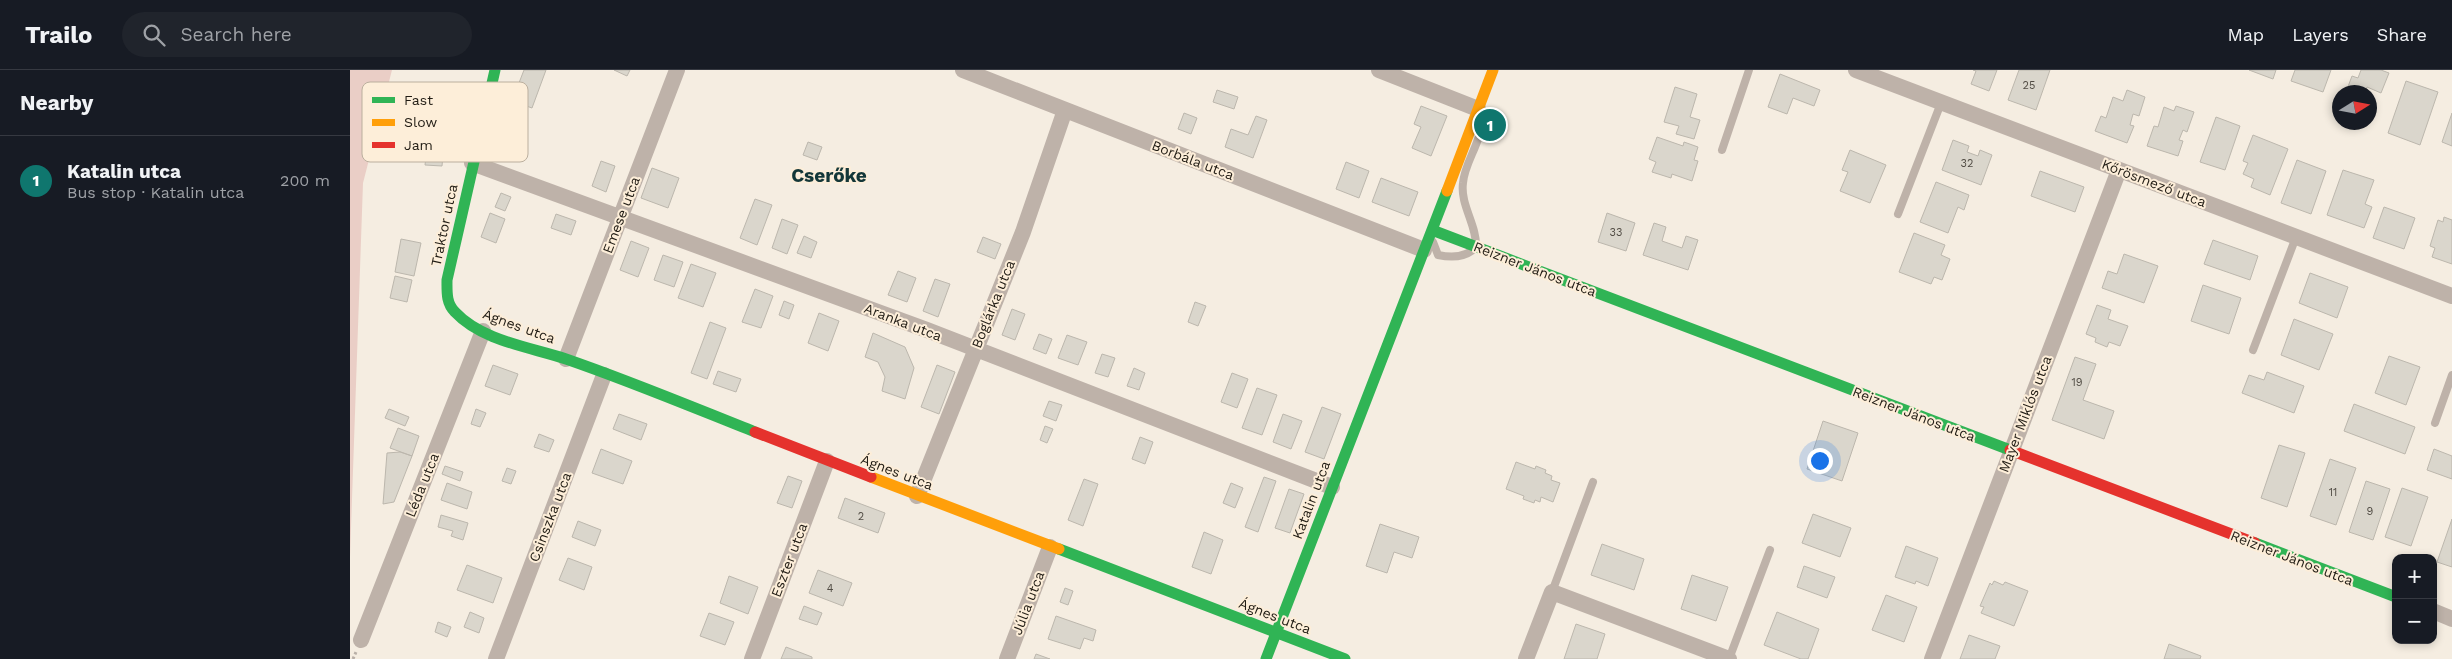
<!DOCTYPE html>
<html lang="en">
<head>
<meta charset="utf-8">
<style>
  :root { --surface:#171b24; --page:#20242c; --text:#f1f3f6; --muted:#9ea1a6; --line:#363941; --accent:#0f766e }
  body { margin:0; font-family:"Work Sans",sans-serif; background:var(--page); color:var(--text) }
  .controls { position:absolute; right:15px; bottom:15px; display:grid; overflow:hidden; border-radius:10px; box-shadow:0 2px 8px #0003 }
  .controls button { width:45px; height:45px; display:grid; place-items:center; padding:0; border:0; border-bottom:1px solid var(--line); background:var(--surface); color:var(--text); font:25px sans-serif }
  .compass { position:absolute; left:1982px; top:15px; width:45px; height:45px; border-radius:50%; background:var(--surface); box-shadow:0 2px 8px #0003; rotate:79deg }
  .you { position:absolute; left:1469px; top:390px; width:18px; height:18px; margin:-12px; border:4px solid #fff; border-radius:50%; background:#1a73e8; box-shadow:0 0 0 8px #1a73e833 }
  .badge { display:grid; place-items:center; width:32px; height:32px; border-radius:50%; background:var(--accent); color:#fff; font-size:16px; font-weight:700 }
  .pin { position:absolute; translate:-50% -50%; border:2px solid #fff; box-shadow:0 1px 5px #0006 }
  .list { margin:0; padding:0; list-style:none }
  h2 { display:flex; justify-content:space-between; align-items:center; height:65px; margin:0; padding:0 20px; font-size:21px }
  h2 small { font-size:16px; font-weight:400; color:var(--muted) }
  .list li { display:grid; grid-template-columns:32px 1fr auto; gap:15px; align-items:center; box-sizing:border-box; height:90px; padding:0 20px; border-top:1px solid var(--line) }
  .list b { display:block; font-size:19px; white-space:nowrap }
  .list p { margin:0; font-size:16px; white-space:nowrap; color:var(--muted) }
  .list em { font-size:16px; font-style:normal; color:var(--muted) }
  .icon { flex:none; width:28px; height:28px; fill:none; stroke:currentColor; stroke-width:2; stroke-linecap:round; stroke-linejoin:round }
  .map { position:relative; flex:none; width:2102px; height:589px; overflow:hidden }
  header { display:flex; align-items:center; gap:30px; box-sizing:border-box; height:70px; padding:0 25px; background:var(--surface); border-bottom:1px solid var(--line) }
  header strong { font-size:24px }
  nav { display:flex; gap:28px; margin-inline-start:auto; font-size:18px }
  .search { width:350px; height:45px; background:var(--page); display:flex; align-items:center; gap:12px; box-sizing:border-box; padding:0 18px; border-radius:28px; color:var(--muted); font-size:19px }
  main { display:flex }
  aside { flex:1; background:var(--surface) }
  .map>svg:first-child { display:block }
  .green { fill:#eacec6 }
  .building { fill:#dad6cc; stroke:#bcb7ad }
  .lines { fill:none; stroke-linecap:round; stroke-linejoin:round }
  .path { stroke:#b8afa7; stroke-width:3; stroke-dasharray:2.5 2.5; stroke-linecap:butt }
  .lane { stroke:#beb2a9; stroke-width:8 }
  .street { stroke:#beb2a9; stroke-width:16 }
  .fast { stroke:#30b455; stroke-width:11 }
  .slow { stroke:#ff9f0a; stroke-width:11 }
  .jam { stroke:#e5322d; stroke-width:11 }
  .labels { text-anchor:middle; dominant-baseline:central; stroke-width:4; stroke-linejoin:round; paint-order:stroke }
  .number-label { font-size:11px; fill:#514c44 }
  .street-label { font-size:14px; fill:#211c14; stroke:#fdeed9 }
  .district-label { font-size:19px; font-weight:bold; fill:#143738; stroke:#fdeed9 }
  .key { fill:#fdeed9; stroke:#bbaf9e; stroke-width:1 }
  .key-label { font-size:14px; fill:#211c14 }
</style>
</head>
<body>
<header>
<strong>Trailo</strong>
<div class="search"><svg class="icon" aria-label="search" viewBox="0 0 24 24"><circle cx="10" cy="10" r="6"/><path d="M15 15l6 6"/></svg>Search here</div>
<nav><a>Map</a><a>Layers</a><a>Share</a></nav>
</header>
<main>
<aside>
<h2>Nearby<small></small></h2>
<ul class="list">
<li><span class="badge">1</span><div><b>Katalin utca</b><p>Bus stop · Katalin utca</p></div><em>200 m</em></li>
</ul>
</aside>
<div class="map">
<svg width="2102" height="589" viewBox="0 0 2102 589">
  <rect width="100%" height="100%" fill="#f5ede1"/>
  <path class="green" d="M 0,0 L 42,0 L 13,113 L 0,487 Z"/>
  <path class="building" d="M 174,0 L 196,0 L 182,38 L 162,31 Z
    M 264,0 L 280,0 L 277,6 Z
    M 1623,0 L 1647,0 L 1639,21 L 1621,14 L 1626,1 Z
    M 1669,0 L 1700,0 L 1686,40 L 1658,30 Z
    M 1899,0 L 1926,0 L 1923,9 Z
    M 1945,0 L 1981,0 L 1973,22 L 1941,11 Z
    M 2011,0 L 2031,0 L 2039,3 L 2031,23 L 2017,17 L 2015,22 L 1996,22 L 2002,6 L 2008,8 Z
    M 1430,4 L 1470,20 L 1464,36 L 1443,28 L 1437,44 L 1418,37 Z
    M 2056,11 L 2088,22 L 2070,75 L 2038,63 Z
    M 1325,17 L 1347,24 L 1340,47 L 1350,50 L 1344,69 L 1326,64 L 1329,56 L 1314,52 Z
    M 867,20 L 888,27 L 884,39 L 863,32 Z
    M 1777,20 L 1795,27 L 1789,46 L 1783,44 L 1780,55 L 1784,56 L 1777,73 L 1745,61 L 1751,46 L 1756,48 L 1763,27 L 1773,31 Z
    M 1071,36 L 1097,46 L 1081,86 L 1062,78 L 1071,57 L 1064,54 Z
    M 1826,36 L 1844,42 L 1837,62 L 1833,60 L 1829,70 L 1833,71 L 1828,86 L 1797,76 L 1804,56 L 1808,57 L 1814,37 L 1824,41 Z
    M 834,43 L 847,48 L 841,64 L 828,59 Z
    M 2102,43 L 2102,76 L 2092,72 Z
    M 906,46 L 917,50 L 903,88 L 875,77 L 881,59 L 898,65 Z
    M 1866,47 L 1890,56 L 1875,100 L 1850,92 Z
    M 79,62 L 95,64 L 92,96 L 75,95 Z
    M 1903,65 L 1938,79 L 1920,125 L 1901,117 L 1904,109 L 1893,104 L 1898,93 L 1893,91 Z
    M 1307,67 L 1333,76 L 1334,72 L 1348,77 L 1344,90 L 1348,91 L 1342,111 L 1322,104 L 1321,108 L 1302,102 L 1306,92 L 1299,89 Z
    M 1603,70 L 1619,76 L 1617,82 L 1628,86 L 1630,80 L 1642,85 L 1631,115 L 1592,100 Z
    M 458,72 L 472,77 L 467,90 L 453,85 Z
    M 1500,80 L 1536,95 L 1520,133 L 1490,121 L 1498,102 L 1492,100 Z
    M 1947,90 L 1976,101 L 1961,144 L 1931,133 Z
    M 251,91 L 265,96 L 256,122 L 242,116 Z
    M 996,92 L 1019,101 L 1009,128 L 986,119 Z
    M 302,98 L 329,108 L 318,138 L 291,128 Z
    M 1993,100 L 2024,110 L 2015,134 L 2022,137 L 2014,158 L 1977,145 Z
    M 1690,101 L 1734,117 L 1725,142 L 1681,126 Z
    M 1031,108 L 1068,122 L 1059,146 L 1022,132 Z
    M 1586,112 L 1619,125 L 1614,140 L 1608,137 L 1598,163 L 1570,152 Z
    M 151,123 L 161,127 L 155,141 L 145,137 Z
    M 405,129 L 422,135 L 407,175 L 390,168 Z
    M 2034,137 L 2065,148 L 2054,179 L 2023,168 Z
    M 140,143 L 155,149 L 146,173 L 131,167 Z
    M 1257,143 L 1285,153 L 1276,181 L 1248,172 Z
    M 206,144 L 226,151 L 221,165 L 201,158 Z
    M 2094,147 L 2102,150 L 2102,194 L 2082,187 L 2085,178 L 2080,176 L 2088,150 L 2093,152 Z
    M 432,149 L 448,155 L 437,184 L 422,178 Z
    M 1304,153 L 1316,157 L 1312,171 L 1332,178 L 1336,166 L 1348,170 L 1338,200 L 1293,185 Z
    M 1564,163 L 1595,175 L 1591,185 L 1600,189 L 1592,210 L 1584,207 L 1581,214 L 1549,202 Z
    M 454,166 L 467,172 L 461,188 L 447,183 Z
    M 633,167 L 651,174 L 645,189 L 627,182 Z
    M 51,169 L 71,173 L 64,206 L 45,202 Z
    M 1863,170 L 1908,186 L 1900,210 L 1854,194 Z
    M 281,171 L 299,178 L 288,207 L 270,200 Z
    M 1774,184 L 1808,196 L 1794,233 L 1752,218 L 1758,201 L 1767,204 Z
    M 313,185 L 333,192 L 324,217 L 304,210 Z
    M 341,194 L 366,203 L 353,237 L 328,228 Z
    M 548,201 L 566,208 L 557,232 L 538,225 Z
    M 1960,203 L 1998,217 L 1987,248 L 1949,233 Z
    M 45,206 L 62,210 L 57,232 L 40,228 Z
    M 585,209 L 600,214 L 588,247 L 573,241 Z
    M 1853,215 L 1891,228 L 1879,264 L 1841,251 Z
    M 405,219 L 423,226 L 411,258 L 392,252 Z
    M 434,231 L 444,235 L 439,249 L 429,245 Z
    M 845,232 L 856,236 L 848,256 L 838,252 Z
    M 1747,235 L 1761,240 L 1758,249 L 1778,256 L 1770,276 L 1759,272 L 1757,277 L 1745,272 L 1746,268 L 1736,264 Z
    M 662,239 L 675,244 L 665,270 L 652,265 Z
    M 469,243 L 489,251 L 478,281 L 458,273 Z
    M 1944,249 L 1983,264 L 1969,300 L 1931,285 Z
    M 360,252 L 376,258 L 357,309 L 341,303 Z
    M 523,263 L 555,277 L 564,298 L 555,329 L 532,321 L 535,307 L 528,292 L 515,287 Z
    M 689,264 L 702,269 L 696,284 L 683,279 Z
    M 717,265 L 737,272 L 728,295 L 708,288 Z
    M 752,284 L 765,288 L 758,307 L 745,303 Z
    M 2039,286 L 2070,297 L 2056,335 L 2025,323 Z
    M 1725,287 L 1746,294 L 1733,330 L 1764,341 L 1754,369 L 1702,350 Z
    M 143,295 L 168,304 L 160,325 L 135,316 Z
    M 587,295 L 605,302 L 589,344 L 571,337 Z
    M 784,298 L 795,303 L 789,320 L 777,316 Z
    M 368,301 L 391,309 L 386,322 L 363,314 Z
    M 1917,302 L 1954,316 L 1944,343 L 1892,323 L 1899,305 L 1914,310 Z
    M 882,303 L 898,309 L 887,338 L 871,332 Z
    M 907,318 L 927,325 L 912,365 L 892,358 Z
    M 699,331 L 712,335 L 706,351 L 693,346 Z
    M 2004,334 L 2065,357 L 2055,384 L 1994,361 Z
    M 972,337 L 991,344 L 974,389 L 955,382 Z
    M 39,339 L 59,347 L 55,356 L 35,348 Z
    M 126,339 L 136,343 L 130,357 L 121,354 Z
    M 269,344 L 297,354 L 291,370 L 263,359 Z
    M 933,344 L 952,351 L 941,379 L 923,372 Z
    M 1473,351 L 1508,363 L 1492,411 L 1457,399 Z
    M 695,356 L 703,359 L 697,373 L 690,370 Z
    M 48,358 L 69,366 L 62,386 L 40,378 Z
    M 189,364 L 204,370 L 199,382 L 184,377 Z
    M 790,367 L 803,372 L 795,394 L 782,389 Z
    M 1929,375 L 1955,383 L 1937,437 L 1911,428 Z
    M 251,379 L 282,391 L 273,414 L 242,403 Z
    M 2084,379 L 2102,386 L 2102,409 L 2077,400 Z
    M 50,382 L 62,386 L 44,432 L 33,434 L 37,383 Z
    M 1980,389 L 2006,398 L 1986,455 L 1960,446 Z
    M 1166,392 L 1185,399 L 1186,396 L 1196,400 L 1195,403 L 1202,406 L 1201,410 L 1210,413 L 1203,432 L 1191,427 L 1190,432 L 1185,430 L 1184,433 L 1173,429 L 1174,426 L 1156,419 Z
    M 95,396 L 113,402 L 110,411 L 92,404 Z
    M 157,398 L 166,401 L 161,414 L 152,411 Z
    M 438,406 L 452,411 L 442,438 L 427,433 Z
    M 914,407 L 926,411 L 908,462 L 895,457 Z
    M 734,409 L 748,414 L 733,456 L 718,450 Z
    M 2016,411 L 2040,419 L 2023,470 L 1999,462 Z
    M 97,413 L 122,422 L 117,439 L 91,430 Z
    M 881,413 L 893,418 L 885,438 L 873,433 Z
    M 2052,418 L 2078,427 L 2061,476 L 2035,467 Z
    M 939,419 L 954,424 L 940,463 L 925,458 Z
    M 495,428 L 535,443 L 528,463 L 488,448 Z
    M 1463,444 L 1501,458 L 1490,487 L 1452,473 Z
    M 91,445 L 118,453 L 113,470 L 101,466 L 103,461 L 88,457 Z
    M 2102,449 L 2102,497 L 2087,492 Z
    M 228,451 L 251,460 L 245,476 L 222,467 Z
    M 1030,454 L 1069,467 L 1062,488 L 1044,482 L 1037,503 L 1016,496 Z
    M 854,462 L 873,470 L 861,504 L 842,497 Z
    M 1252,474 L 1294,489 L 1284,520 L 1241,505 Z
    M 1556,476 L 1588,488 L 1578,516 L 1566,511 L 1565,514 L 1545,507 Z
    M 218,488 L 242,497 L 234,520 L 209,510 Z
    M 117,495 L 152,508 L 143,533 L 107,520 Z
    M 1454,496 L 1485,507 L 1477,528 L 1447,517 Z
    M 468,500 L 502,513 L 493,536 L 459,523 Z
    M 1342,505 L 1378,517 L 1366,551 L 1331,539 Z
    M 379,506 L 408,517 L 398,544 L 370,533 Z
    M 1644,511 L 1653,515 L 1655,512 L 1678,521 L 1664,556 L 1631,543 L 1634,537 L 1630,536 L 1640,513 L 1642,515 Z
    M 715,518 L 723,521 L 718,535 L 710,532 Z
    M 1536,525 L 1567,537 L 1554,572 L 1522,560 Z
    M 454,536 L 472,543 L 467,555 L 449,549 Z
    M 120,542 L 134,548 L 129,563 L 114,557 Z
    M 1427,542 L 1469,559 L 1458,589 L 1451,589 L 1414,575 Z
    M 359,543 L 384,552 L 375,575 L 350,566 Z
    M 706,546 L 746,560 L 743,571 L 734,568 L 730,579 L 698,569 Z
    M 88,552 L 101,557 L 97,567 L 85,562 Z
    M 1226,554 L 1255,564 L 1247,589 L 1214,589 Z
    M 1619,565 L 1650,576 L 1645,589 L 1610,589 Z
    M 1819,574 L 1851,586 L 1850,589 L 1814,589 Z
    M 436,577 L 462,587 L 462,589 L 431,589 Z
    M 686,584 L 700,589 L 684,589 Z"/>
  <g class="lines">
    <path class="path" d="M 3,589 L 6,582"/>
    <path class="lane" d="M 1372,80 L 1399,0
      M 1548,144 L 1591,33
      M 1083,172 L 1088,185 C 1102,188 1116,188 1126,177 C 1127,155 1110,135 1113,113 C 1114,98 1124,82 1128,69
      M 1903,280 L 1946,167
      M 2085,353 L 2102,305
      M 1202,522 L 1243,412
      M 1379,589 L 1420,480"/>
    <path class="street" d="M 613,0 L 1074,180
      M 1029,0 L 1128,39
      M 1506,0 L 2102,226
      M 122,93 L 577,260 L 982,417
      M 216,289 L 327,0
      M 567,426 L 673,162 L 715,40
      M 2083,541 L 2102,549
      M 11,570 L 133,261
      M 146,589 L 254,305
      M 402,589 L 477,391
      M 657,589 L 700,477
      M 1176,589 L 1202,522 L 1379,589
      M 1582,589 L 1769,100"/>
    <path class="fast" d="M 145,0 L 97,210 C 97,222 96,233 105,242 C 132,271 180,277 216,289 C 280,311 342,337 405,362
      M 1082,160 L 1660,380
      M 1905,473 L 2046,527
      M 709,479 L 995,589
      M 916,589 L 1097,121"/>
    <path class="slow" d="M 1097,121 L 1143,0
      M 521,407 L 709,479"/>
    <path class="jam" d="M 405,362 L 521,407
      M 1660,380 L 1905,473"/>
  </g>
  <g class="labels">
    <g class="number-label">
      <text x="1679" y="15">25</text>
      <text x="1617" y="93">32</text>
      <text x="1266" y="162">33</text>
      <text x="1727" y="312">19</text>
      <text x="1983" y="422">11</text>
      <text x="2020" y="441">9</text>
      <text x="511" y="446">2</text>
      <text x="480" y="518">4</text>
    </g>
    <g class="street-label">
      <text transform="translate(843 90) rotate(21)">Borbála utca</text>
      <text transform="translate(1804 113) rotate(21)">Kőrösmező utca</text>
      <text transform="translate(271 145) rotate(-69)">Emese utca</text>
      <text transform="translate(94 155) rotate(-78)">Traktor utca</text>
      <text transform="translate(1185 199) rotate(21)">Reizner János utca</text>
      <text transform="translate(643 234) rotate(-68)">Boglárka utca</text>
      <text transform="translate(553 252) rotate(21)">Aranka utca</text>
      <text transform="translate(169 256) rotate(20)">Ágnes utca</text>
      <text transform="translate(1564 344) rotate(21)">Reizner János utca</text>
      <text transform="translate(1675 344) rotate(-69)">Mayer Miklós utca</text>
      <text transform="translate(547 402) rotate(21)">Ágnes utca</text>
      <text transform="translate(72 415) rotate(-68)">Léda utca</text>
      <text transform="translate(961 430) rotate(-69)">Katalin utca</text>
      <text transform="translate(200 447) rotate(-69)">Csinszka utca</text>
      <text transform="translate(1942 488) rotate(21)">Reizner János utca</text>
      <text transform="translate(439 490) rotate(-69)">Eszter utca</text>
      <text transform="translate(678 533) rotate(-69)">Júlia utca</text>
      <text transform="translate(925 546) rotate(21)">Ágnes utca</text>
    </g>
    <g class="district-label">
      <text x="479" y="105">Cserőke</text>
    </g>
  </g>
  <rect x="12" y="12" width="166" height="80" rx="8" class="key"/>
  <rect x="22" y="27" width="23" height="6" fill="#30b455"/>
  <rect x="22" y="49" width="23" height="7" fill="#ff9f0a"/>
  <rect x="22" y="72" width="23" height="6" fill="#e5322d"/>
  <g class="key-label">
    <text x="54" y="35">Fast</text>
    <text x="54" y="57">Slow</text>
    <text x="54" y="80">Jam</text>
  </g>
</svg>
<div class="controls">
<button>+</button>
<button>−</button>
</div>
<svg class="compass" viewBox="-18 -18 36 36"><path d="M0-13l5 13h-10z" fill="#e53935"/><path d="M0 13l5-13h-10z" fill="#9ea1a6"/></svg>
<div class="you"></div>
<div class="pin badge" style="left:1140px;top:55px">1</div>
</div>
</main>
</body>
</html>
